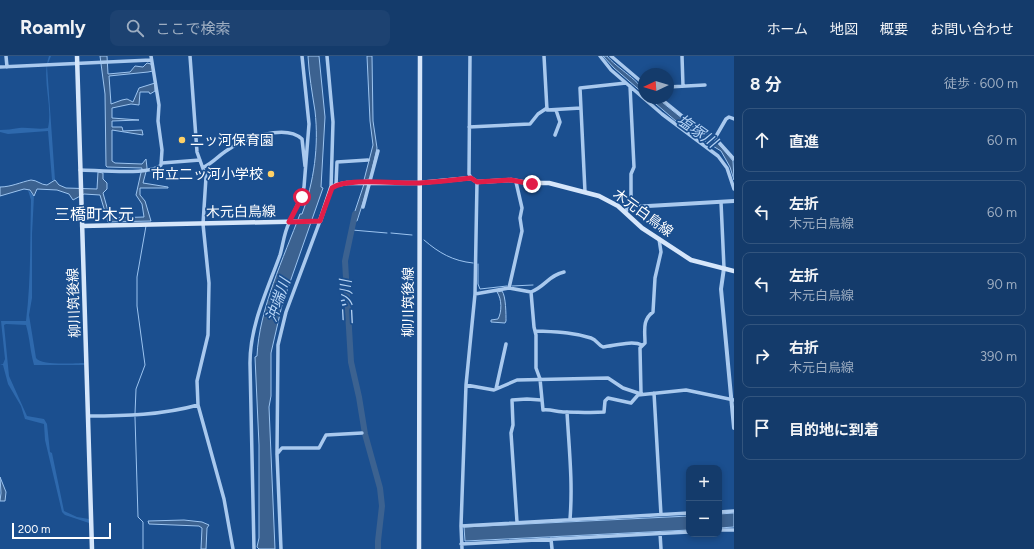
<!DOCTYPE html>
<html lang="ja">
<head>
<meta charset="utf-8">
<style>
  :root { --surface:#143b6b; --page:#1d4271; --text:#f1f3f6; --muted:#9dadc1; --line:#33557e }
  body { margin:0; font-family:Figtree,"Noto Sans JP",sans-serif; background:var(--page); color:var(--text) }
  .controls { position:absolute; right:12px; bottom:12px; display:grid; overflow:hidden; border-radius:8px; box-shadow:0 2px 6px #0003 }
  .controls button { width:36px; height:36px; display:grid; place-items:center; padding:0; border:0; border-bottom:1px solid var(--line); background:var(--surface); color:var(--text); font:20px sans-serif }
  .compass { position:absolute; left:638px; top:12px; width:36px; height:36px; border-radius:50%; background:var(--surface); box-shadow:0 2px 6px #0003; rotate:266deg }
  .scale { position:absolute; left:12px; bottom:10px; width:99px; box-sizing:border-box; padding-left:4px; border:2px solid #fff; border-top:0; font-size:11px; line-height:14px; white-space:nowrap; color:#fff; -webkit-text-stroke:3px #1b4f8f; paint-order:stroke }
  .stop { position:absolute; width:12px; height:12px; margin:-9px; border:3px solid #e11d48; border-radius:50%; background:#fff }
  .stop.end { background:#e11d48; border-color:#fff; box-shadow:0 1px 4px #0008 }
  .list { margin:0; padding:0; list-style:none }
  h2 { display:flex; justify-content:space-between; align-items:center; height:52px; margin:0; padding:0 16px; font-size:17px }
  h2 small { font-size:13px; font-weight:400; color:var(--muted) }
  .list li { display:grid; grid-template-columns:26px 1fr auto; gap:12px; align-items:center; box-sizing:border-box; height:64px; margin:0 8px 8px; padding:0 8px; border:1px solid var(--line); border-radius:8px }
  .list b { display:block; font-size:15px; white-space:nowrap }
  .list p { margin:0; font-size:13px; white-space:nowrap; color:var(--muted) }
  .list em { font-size:13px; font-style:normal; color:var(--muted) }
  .icon { flex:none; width:22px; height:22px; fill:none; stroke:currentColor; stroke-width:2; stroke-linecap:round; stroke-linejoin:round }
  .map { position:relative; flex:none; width:734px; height:493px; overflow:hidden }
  header { display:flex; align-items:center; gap:24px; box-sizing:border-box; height:56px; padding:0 20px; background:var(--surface); border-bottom:1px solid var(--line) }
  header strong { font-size:19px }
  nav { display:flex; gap:22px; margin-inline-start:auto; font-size:14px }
  .search { width:280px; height:36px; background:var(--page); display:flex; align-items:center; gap:10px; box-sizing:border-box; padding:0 14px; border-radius:8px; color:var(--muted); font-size:15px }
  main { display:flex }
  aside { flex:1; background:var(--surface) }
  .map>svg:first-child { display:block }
  .green { fill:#2e69ad }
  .water { fill:#3c6290; stroke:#9cc4f0 }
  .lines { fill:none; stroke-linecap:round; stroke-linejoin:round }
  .stream { stroke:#9cc4f0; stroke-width:1 }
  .river { stroke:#3c6290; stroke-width:6 }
  .minor { stroke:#a9c9ee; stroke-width:3.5 }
  .tertiary { stroke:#a9c9ee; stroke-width:4 }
  .secondary { stroke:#d6e6fa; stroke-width:4.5 }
  .route { stroke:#e11d48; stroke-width:5 }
  .poi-dot { fill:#ffd166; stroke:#1b4f8f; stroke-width:1.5 }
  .labels { text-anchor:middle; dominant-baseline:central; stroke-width:3.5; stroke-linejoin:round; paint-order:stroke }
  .poi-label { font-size:14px; fill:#fff; stroke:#1b4f8f; text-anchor:start }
  .street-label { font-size:14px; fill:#fff; stroke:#1b4f8f }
  .water-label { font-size:15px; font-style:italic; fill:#b5d3f5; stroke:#1b4f8f }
  .quarter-label { font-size:16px; fill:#fff; stroke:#1b4f8f }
</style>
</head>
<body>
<header>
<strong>Roamly</strong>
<div class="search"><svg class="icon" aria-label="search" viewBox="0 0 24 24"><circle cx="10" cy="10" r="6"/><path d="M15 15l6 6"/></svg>ここで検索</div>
<nav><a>ホーム</a><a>地図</a><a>概要</a><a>お問い合わせ</a></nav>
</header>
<main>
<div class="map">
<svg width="734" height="493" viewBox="0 0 734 493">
  <rect width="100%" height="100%" fill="#1b4f8f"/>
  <path class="green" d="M 49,0 L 51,0 L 47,10 L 55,124 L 52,124 L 48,75 L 8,78 L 0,76 L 0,74 C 7,74 12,73 19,72 C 29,71 38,74 48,72 C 53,48 41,23 49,0 Z
    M 28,134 L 34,140 L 32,178 L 32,242 L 29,259 L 36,302 C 41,310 75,307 85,307 L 85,309 L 34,309 C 30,295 30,283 26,269 L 6,268 L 4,269 L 9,320 L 27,360 L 44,363 L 47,368 L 50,396 L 52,397 L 64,455 L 77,461 L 89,463 L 89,467 L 65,459 L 62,456 L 45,384 L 44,368 L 25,363 L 21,350 L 8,328 L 3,309 L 0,309 L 3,308 L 5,303 L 1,265 L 26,265 C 31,226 30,184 31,144 Z"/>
  <path class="water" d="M 100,0 L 107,0 L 108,18 L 130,16 L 135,10 L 143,11 L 147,7 L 151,8 L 153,15 L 148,16 L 109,20 L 111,48 L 122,44 L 127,43 L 133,46 L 139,32 L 155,27 L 155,35 L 150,38 L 149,36 L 140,36 L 139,49 L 131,48 L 112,52 L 112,62 L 139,64 L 112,65 L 112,71 L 122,71 L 123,75 L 142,74 L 143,79 L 112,74 L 112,105 L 115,107 L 142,108 L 146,103 L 147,112 L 143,127 L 168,131 L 168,132 L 140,132 L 140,139 L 145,145 L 151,165 L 108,166 L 100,139 L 84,138 L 73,144 L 69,138 L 57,134 L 37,133 L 34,140 L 30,134 L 24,133 L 0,140 L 0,131 C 11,131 21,126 31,124 C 37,124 41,129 47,129 L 55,124 L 59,129 L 66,132 L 97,133 L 98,116 L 103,117 L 103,123 L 107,127 L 107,133 L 103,137 L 110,162 L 144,161 L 142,148 L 136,139 L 142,112 L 107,111 L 106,110 L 105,38 Z
    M 308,0 L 319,0 L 325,61 L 321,131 L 323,132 L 282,249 L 271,297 L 271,340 L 269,351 L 275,493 L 259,493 L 257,491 L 259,482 L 259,389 L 255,301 L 257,300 C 259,253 284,201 300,158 L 302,158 C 314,126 319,90 315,55 C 312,36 309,19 308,0 Z
    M 367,0 L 372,0 L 373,65 L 377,92 L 370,123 L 364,124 L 373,89 L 370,65 Z
    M 603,0 L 607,0 C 615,11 644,27 644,38 L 614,12 Z
    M 649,42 L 657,42 L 688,67 L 717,86 L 733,105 L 734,124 L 730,111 L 721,95 L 684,72 Z
    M 364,128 L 369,128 L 357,165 L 352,164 Z
    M 502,235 C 506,240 506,259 506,265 L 505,267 L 491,266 L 491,264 L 498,263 C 502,256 502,243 497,236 Z
    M 0,421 L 6,436 L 5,445 L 0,445 L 1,437 Z
    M 734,457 L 734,471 L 719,472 L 719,458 Z
    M 689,460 L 689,474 L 465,485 L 464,471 Z
    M 184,464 L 202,466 L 209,469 L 207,472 L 206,493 L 201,493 L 202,472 L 199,470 L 149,468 L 148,465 Z"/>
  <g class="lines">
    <path class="stream" d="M 352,174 L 387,177
      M 391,177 L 412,179
      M 424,184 C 439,197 453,205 473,207
      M 478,208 L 478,228 L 480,233 L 507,230
      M 512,230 L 533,229
      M 135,358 L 136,333 L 145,309 L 137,250 L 137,221 L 146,170
      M 135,361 L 138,461 L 143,466 L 143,493"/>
    <path class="river" d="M 355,158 L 345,205 L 351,306 L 359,341 L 365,378 L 380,432 L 382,450 L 378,485 L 378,493"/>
    <path class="minor" d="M 6,0 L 7,11
      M 190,0 L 197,96 L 206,121 L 203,168 L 209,227 L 208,279 L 197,325 L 198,349 L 224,443 L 233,493
      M 327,0 L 333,66 L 331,132
      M 470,0 L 469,118 L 471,122
      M 544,0 L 547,54 L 581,52
      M 600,0 L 611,14 L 662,58 L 718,100 L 727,112 L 734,133
      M 611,0 L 644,28
      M 682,0 L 683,30
      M 0,11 L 151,4
      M 630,30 L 634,111 L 631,118 L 631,151
      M 668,31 L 705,29
      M 660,42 L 692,68 L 715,82 L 734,103
      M 469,71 L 530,68 L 538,58 L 547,52
      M 555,79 L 560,66 L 556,54
      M 715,82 L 726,63 L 729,61 L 734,63
      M 162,107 L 200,104
      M 204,111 C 214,106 217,101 226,95 C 243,83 285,67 302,83 L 305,110
      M 80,114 C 96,114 150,120 161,109 L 162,94 L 158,65 L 159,49 L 151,0
      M 336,129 L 337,106 L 368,104
      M 585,136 L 580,32 L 626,27
      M 721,146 L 724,212
      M 363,151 L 378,95
      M 509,232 L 522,175 L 520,162 L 522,152 L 516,126
      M 531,236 C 546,230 549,219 564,216
      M 475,238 L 509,232 L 531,236 L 534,271 L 536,279 L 536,312 L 540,323 L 543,354 C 550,353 558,356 565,356 C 578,356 591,357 604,356 L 605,345 L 608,342 L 631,347 L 638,339
      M 535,275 C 555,276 573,276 591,282 C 597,284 598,289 603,291 C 614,290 632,284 642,289
      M 466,329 L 494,334 L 517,324 L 608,322 L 623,332 L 638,337 L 638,339 L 686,334 L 734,344
      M 496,333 L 506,288
      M 641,337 L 640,292 L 645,287 C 645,275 642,264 653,256 L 655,222 L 661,196 L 659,183
      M 654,337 L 661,459
      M 567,356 C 569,392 573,427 570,463
      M 88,360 C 125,360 162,359 198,349
      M 277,398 L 282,392 L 319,392 L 326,379 L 362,377
      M 719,456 L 734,455
      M 517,466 L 511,377 L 513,369 L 512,344 L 527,343 L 541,344
      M 461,470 L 689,457
      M 719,474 L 734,474
      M 660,477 L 661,493
      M 551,483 L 552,493
      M 461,488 L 689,476
      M 254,493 L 250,307 C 250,269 267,235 280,199 C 283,189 284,177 289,167 C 294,155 301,144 304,131 L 309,68 L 302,0
      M 281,493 L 277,398 L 278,289 L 286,256 L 320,165
      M 462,493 L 461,470 L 466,329 L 475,238 L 477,126"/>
    <path class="tertiary" d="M 625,155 L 631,151 L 734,145
      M 724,212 L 721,233 L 734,372"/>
    <path class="secondary" d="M 77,0 L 92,493
      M 82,170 L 320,165 L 331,132 L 336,129 L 347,127 L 419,127 L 471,122 L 477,126 L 511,124 L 528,127 L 549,127 L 599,140 L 618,150 L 642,172 L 691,204 L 734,215
      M 419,493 L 420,0"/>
  </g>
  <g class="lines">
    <path class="route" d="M 302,141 L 289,166 L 320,165 L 332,132 C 346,121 399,128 419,127 C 436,126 454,124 471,122 L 477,126 L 511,124 L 532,128"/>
  </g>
  <g class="poi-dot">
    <circle cx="182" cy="84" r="4"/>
    <circle cx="271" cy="118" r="4"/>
  </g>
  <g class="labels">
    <g class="poi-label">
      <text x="190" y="84">二ッ河保育園</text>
      <text x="263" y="118" text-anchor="end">市立二ッ河小学校</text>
    </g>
    <g class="street-label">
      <text transform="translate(241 156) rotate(-1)">木元白鳥線</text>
      <text transform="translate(643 157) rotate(36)">木元白鳥線</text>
      <text transform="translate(408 246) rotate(-90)">柳川筑後線</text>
      <text transform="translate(74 247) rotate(-92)">柳川筑後線</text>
    </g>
    <g class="water-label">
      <text transform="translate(697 75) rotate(35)">塩塚川</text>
      <text transform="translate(278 244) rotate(-71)">沖端川</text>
      <text transform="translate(347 246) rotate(-93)">二ツ川</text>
    </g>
    <g class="quarter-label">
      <text x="94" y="158">三橋町木元</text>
    </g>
  </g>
</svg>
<div class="controls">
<button>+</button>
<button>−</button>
</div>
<svg class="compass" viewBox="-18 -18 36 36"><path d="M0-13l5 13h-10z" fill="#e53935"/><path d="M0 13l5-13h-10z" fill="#9dadc1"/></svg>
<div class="scale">200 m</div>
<div class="stop" style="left:302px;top:141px"></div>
<div class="stop end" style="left:532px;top:128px"></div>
</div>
<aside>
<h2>8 分<small>徒歩 · 600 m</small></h2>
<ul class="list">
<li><svg class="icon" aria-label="ahead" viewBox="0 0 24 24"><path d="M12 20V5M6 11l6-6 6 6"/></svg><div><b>直進</b></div><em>60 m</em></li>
<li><svg class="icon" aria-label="left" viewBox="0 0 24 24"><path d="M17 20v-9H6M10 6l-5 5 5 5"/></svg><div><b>左折</b><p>木元白鳥線</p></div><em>60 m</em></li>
<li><svg class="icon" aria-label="left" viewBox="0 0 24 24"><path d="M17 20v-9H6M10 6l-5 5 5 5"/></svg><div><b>左折</b><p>木元白鳥線</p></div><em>90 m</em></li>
<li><svg class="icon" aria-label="right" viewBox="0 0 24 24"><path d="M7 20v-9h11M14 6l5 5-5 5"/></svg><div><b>右折</b><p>木元白鳥線</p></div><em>390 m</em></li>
<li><svg class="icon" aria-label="arrive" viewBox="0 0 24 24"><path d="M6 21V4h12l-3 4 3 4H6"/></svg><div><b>目的地に到着</b></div></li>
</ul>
</aside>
</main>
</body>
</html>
